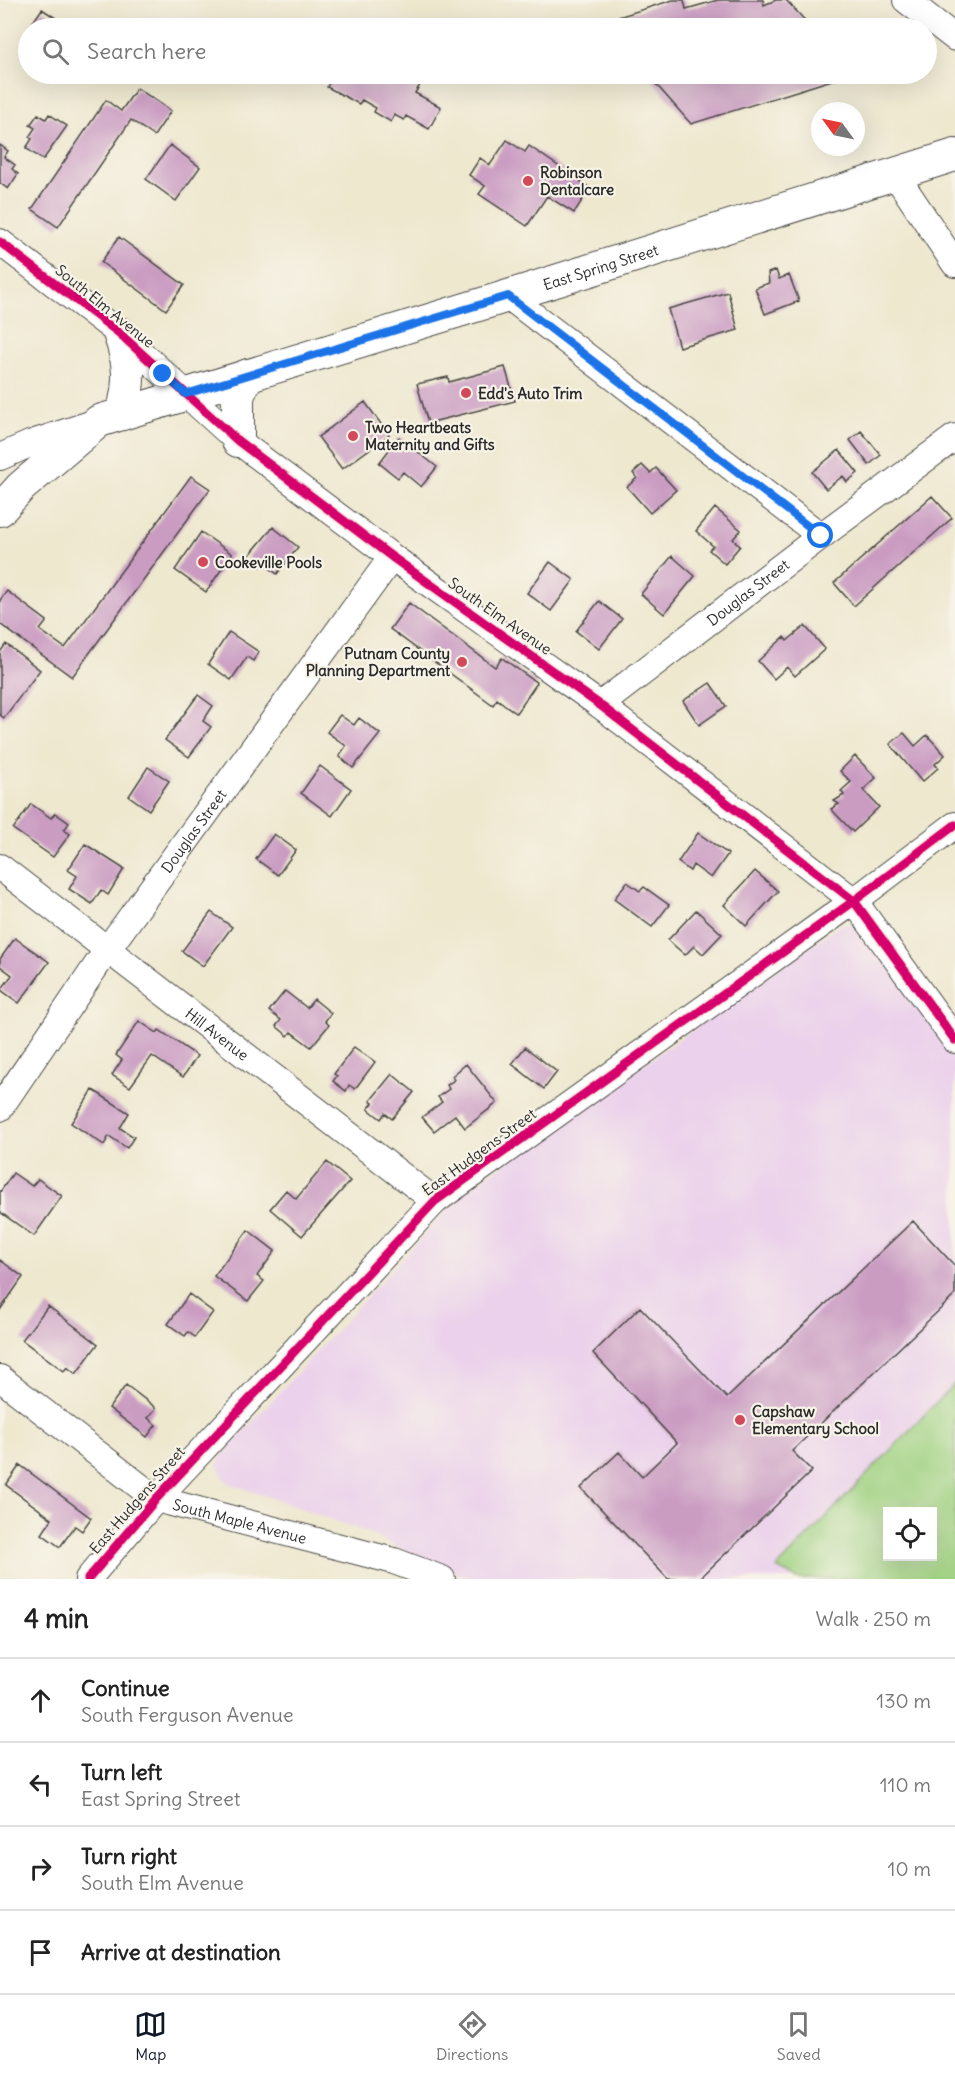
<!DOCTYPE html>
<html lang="en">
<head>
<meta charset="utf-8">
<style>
  :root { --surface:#fff; --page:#f6f6f6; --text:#222; --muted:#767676; --line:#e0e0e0; --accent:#111827 }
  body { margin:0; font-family:Delius,sans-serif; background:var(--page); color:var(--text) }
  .controls { position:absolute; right:18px; bottom:18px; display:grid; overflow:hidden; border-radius:0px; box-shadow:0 6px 24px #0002 }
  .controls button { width:54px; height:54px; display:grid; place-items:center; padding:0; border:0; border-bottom:2px solid var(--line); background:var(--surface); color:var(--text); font:30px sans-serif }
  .compass { position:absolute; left:811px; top:102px; width:54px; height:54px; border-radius:50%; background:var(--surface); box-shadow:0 6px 24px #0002; rotate:303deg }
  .stop { position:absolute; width:18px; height:18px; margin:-14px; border:4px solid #1a73e8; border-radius:50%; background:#fff }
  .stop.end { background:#1a73e8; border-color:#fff; box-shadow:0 2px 6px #0008 }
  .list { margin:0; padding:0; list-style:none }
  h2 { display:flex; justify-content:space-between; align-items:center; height:78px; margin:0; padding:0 24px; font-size:26px }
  h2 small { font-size:20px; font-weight:400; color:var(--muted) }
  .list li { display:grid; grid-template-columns:39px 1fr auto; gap:18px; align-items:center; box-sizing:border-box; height:84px; padding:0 24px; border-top:2px solid var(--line) }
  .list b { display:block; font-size:22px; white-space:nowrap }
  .list p { margin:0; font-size:20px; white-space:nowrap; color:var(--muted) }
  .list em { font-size:20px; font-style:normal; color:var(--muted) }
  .icon { flex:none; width:33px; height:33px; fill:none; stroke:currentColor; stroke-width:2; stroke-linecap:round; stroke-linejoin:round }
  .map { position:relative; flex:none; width:955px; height:1579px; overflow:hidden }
  .search { position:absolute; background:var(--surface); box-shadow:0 6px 24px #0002; left:18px; right:18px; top:18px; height:66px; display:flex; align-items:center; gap:15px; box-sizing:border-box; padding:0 21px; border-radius:33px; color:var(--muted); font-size:22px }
  .sheet { height:414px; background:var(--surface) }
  nav { display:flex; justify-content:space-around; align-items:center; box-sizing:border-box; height:84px; border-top:2px solid var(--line); background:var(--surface); font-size:16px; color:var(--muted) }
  nav a { display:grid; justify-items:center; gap:3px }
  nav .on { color:var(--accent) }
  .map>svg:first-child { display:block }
  .built { fill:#ebd1eb }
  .green { fill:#a0d282; stroke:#667e56; stroke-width:1.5; fill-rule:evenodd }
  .building { fill:#ca9cc2 }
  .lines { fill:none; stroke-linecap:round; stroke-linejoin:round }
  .minor-casing { stroke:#484744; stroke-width:28 }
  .major-casing { stroke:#484744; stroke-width:34 }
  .minor { stroke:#fff; stroke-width:26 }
  .major { stroke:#fff; stroke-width:32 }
  .cycleway-casing { stroke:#f7f3e8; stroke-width:13 }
  .cycleway { stroke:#d6006c; stroke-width:9 }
  .route { stroke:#1a73e8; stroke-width:8 }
  .poi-dot { fill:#d1495b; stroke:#f7f3e8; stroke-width:2 }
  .labels { text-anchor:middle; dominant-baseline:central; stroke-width:4.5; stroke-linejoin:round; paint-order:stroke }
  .poi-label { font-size:15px; font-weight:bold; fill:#2b2b2b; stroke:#f7f3e8; text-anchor:start }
  .street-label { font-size:15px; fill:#2b2b2b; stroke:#f7f3e8 }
</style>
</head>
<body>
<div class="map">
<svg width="955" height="1579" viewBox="0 0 955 1579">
  <rect width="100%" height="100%" fill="#f7f3e8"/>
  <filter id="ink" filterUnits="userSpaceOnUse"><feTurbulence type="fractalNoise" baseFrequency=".0167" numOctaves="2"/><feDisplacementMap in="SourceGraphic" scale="12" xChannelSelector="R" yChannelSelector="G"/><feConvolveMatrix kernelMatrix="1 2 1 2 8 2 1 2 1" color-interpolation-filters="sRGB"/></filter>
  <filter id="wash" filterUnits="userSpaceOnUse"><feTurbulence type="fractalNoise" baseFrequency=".008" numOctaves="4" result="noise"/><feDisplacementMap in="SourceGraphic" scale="24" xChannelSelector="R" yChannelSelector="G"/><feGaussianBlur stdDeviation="1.35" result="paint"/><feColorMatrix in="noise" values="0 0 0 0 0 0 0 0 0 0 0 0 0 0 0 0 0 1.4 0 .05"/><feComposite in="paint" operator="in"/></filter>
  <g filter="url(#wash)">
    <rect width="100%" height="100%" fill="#eee8cf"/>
    <path class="built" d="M 850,924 L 861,927 L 870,935 L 955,1058 L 955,1383 L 777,1567 L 797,1579 L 473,1579 L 425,1561 L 370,1533 L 231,1484 L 224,1479 L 217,1465 L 221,1456 L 462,1193 L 840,925 Z"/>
    <path class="green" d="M 955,1383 L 955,1579 L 797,1579 L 777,1568 ZM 888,1512 L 932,1512 L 932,1556 L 888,1556 Z"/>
    <g id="blocks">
      <path class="building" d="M 673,0 L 684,0 L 686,9 L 718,0 L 763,0 L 764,5 L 776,0 L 786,0 L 812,28 L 608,28 L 602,22 Z
        M 42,9 L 71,28 L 33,28 L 30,26 Z
        M 334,74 L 365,74 L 372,77 L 374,74 L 411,74 L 408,79 L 420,85 L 415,93 L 441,107 L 429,129 L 406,116 L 404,120 L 394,115 L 391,122 L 374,112 L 376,108 L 362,100 L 359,104 L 327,87 Z
        M 647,74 L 851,74 L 691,124 Z
        M 137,88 L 171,111 L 154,136 L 131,120 L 58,227 L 32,209 L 106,100 L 121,111 Z
        M 38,114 L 46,119 L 49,114 L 67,126 L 43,160 L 26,148 L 32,139 L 29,137 L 35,128 L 30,125 Z
        M 507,140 L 525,152 L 529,146 L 590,188 L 574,213 L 547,196 L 527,226 L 479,194 L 485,186 L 469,175 L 480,158 L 490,165 Z
        M 0,145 L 8,151 L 4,157 L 15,165 L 12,169 L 18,174 L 8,189 L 0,183 Z
        M 170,145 L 200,167 L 176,201 L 146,179 Z
        M 119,237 L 184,285 L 166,310 L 101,262 Z
        M 776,270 L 779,279 L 789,275 L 799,301 L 765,314 L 755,288 L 769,283 L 768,273 Z
        M 728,292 L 738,330 L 679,347 L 668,309 Z
        M 505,367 L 515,401 L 428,423 L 417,384 L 448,377 L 449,382 Z
        M 365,402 L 389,435 L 342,469 L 318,437 Z
        M 861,431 L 881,455 L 869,465 L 850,440 Z
        M 399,437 L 437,467 L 421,487 L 403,472 L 398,478 L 379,463 Z
        M 839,450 L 858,473 L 847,482 L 843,476 L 826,489 L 812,472 Z
        M 642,465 L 650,473 L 656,468 L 676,490 L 650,513 L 627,487 L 637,478 L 633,473 Z
        M 191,476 L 210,489 L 72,677 L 0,624 L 0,600 L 7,591 L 47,621 L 40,630 L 65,648 Z
        M 932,496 L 952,518 L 854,606 L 834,583 Z
        M 715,508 L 741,530 L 733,539 L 740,546 L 725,564 L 709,550 L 713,546 L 696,531 Z
        M 273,527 L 298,547 L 277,574 L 263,563 L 260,567 L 248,557 Z
        M 201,532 L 232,554 L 206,592 L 175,570 Z
        M 672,556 L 695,576 L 664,614 L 641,594 Z
        M 550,562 L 574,580 L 551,611 L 527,593 Z
        M 599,601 L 622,619 L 599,649 L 576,631 Z
        M 409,603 L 495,667 L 502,658 L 537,683 L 516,713 L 497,699 L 493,705 L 390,629 Z
        M 805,626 L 825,649 L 795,676 L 787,667 L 774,679 L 758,661 L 784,637 L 787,641 Z
        M 229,632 L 259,652 L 253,661 L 247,657 L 231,680 L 208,664 Z
        M 6,644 L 40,670 L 4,718 L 0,715 L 0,652 Z
        M 710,683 L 726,706 L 699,725 L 683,701 Z
        M 198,695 L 213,706 L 203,721 L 211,727 L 189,757 L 165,740 Z
        M 340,715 L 354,725 L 359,718 L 380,734 L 353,768 L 339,756 L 346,746 L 327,732 Z
        M 904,733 L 915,746 L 927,735 L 945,755 L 935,764 L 938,768 L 922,782 L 890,744 Z
        M 855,756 L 876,778 L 863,790 L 879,807 L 853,832 L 831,809 L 839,804 L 834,801 L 844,795 L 841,791 L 851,782 L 840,771 Z
        M 320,766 L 351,789 L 332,816 L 301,793 Z
        M 148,767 L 169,781 L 149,810 L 129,796 Z
        M 31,804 L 51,818 L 55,813 L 69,823 L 64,830 L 70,834 L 53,857 L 13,829 Z
        M 698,833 L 728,854 L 711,878 L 693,865 L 690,871 L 678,862 Z
        M 274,834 L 296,850 L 278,875 L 256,859 Z
        M 85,844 L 124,869 L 108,895 L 101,890 L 92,904 L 69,889 L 77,876 L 68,870 Z
        M 755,871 L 778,891 L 746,926 L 724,905 Z
        M 627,882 L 640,891 L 644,887 L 669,905 L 652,927 L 614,899 Z
        M 696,910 L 722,934 L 703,954 L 694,946 L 685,955 L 668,940 Z
        M 211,912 L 232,927 L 203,966 L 182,951 Z
        M 15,938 L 49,962 L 19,1003 L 1,990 L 12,975 L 0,966 L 0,959 Z
        M 285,991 L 307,1008 L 314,999 L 331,1013 L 325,1021 L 329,1025 L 311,1047 L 291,1032 L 288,1036 L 276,1026 L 281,1020 L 269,1011 Z
        M 139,1021 L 157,1033 L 159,1030 L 197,1056 L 183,1077 L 152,1056 L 130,1087 L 112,1075 L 122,1060 L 116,1055 Z
        M 354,1047 L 375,1062 L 355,1089 L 349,1085 L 346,1091 L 333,1081 L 337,1076 L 334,1074 Z
        M 525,1047 L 557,1072 L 544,1089 L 512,1064 Z
        M 466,1064 L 497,1103 L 465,1128 L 455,1115 L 434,1131 L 422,1117 L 442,1102 L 438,1097 L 449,1089 L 447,1085 L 454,1080 L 452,1076 Z
        M 392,1074 L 414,1092 L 392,1119 L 385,1113 L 381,1119 L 368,1109 L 373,1103 L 370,1101 Z
        M 93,1090 L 129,1113 L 120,1128 L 134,1137 L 127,1148 L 109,1136 L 104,1145 L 71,1123 Z
        M 327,1162 L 350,1181 L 302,1236 L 270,1209 L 286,1190 L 296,1199 Z
        M 13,1173 L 32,1186 L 38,1179 L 62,1196 L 34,1236 L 0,1212 L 0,1192 Z
        M 913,1221 L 955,1266 L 955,1295 L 792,1451 L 812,1471 L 699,1579 L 668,1579 L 581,1488 L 619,1452 L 642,1477 L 677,1443 L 593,1353 L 640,1307 L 727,1398 Z
        M 248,1230 L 275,1251 L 257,1276 L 264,1281 L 248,1301 L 214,1276 Z
        M 0,1260 L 23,1277 L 0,1310 Z
        M 189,1294 L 213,1312 L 195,1337 L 188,1332 L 185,1336 L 168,1324 Z
        M 48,1306 L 98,1344 L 76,1374 L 67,1367 L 64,1371 L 22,1340 Z
        M 126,1385 L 156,1408 L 148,1418 L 156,1425 L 147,1437 L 109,1408 Z
        M 20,1465 L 91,1518 L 82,1531 L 75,1526 L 60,1547 L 42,1534 L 52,1519 L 6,1485 Z"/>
    </g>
  </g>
  <g filter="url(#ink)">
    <use href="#blocks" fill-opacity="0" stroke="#484744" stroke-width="1.5"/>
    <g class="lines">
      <g class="minor-casing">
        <g id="minor">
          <path d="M 906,0 L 955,38"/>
          <path d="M 895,174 L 955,264"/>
          <path d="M 0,242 L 119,333 L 238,441 L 392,557 L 600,705 L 854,901 L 955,1040"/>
          <path d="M 508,296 L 821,536"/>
          <path d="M 0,457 L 32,443 L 90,424"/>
          <path id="s1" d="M 600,705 L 821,536 L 955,437"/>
          <path id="s2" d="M 0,867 L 435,1201"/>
          <path id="s3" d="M 0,1108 L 107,950 L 392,557"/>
          <path id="s4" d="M 0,1378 L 156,1499 L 394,1561 L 442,1579"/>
          <path d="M 88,1579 L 156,1499 L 435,1201 L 854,901 L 955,825"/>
        </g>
      </g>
      <g class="major-casing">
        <g id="major">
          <path d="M 119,333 C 130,364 131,382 122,414"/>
          <path d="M 238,441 L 238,396 L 248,375"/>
          <path id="s5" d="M 0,510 L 21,487 L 99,421 L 508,296 L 955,155"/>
        </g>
      </g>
      <use href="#minor" class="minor"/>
      <use href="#major" class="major"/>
      <g class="cycleway-casing">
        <path id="cycleway" d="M 0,242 L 119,333 L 238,441 L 392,557 L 600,705 L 854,901 L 955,1040
          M 88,1579 L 156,1499 L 435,1201 L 854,901 L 955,825"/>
      </g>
      <use href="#cycleway" class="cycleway"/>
    </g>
  </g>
  <g class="lines" filter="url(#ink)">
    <path class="route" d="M 163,374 L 186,394 L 508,296 L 821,536"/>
  </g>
  <g class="poi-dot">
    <circle cx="528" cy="181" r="6"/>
    <circle cx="466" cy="393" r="6"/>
    <circle cx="353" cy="436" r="6"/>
    <circle cx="203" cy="562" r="6"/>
    <circle cx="462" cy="662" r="6"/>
    <circle cx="740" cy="1420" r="6"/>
  </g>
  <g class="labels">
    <g class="poi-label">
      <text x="540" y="172">Robinson<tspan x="540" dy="17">Dentalcare</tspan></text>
      <text x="478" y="393">Edd's Auto Trim</text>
      <text x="365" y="427">Two Heartbeats<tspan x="365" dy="17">Maternity and Gifts</tspan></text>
      <text x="215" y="562">Cookeville Pools</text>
      <text x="450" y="653" text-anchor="end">Putnam County<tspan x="450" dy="17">Planning Department</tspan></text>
      <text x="752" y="1411">Capshaw<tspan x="752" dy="17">Elementary School</tspan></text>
    </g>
    <g class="street-label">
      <text stroke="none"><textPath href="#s5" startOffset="658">East Spring Street</textPath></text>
      <text transform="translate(105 306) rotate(39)">South Elm Avenue</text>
      <text stroke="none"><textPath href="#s1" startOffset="186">Douglas Street</textPath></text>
      <text transform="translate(500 616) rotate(35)">South Elm Avenue</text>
      <text stroke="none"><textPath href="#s3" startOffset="338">Douglas Street</textPath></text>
      <text stroke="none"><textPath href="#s2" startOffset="274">Hill Avenue</textPath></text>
      <text transform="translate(479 1152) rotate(-36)">East Hudgens Street</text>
      <text transform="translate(137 1500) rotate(-49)">East Hudgens Street</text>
      <text stroke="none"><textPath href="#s4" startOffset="284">South Maple Avenue</textPath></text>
    </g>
  </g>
</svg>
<div class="controls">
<button><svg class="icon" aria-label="locate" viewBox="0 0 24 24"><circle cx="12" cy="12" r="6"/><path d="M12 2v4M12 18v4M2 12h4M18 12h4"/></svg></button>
</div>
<svg class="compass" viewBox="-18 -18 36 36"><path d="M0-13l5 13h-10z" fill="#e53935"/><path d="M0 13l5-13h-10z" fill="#767676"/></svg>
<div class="stop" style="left:821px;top:536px"></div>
<div class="stop end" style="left:163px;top:374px"></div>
<div class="search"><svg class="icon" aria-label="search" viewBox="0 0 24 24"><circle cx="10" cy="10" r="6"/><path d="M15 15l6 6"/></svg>Search here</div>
</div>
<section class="sheet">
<h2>4 min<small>Walk · 250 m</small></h2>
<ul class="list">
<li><svg class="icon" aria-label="ahead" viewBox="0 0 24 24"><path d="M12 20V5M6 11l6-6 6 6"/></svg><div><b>Continue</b><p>South Ferguson Avenue</p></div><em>130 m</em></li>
<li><svg class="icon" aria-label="left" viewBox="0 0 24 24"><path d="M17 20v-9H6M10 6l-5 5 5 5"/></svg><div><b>Turn left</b><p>East Spring Street</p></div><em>110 m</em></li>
<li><svg class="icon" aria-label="right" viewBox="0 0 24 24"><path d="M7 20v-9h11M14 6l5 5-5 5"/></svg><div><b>Turn right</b><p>South Elm Avenue</p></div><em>10 m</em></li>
<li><svg class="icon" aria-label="arrive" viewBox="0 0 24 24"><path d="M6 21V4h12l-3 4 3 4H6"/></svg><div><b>Arrive at destination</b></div></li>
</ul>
</section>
<nav>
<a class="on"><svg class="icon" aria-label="map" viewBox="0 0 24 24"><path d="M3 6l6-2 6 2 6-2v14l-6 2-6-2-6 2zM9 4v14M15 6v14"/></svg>Map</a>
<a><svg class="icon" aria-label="directions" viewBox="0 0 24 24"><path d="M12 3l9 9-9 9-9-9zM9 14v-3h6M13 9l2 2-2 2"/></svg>Directions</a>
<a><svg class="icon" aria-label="saved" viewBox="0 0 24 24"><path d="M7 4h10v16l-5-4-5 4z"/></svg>Saved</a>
</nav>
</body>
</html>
